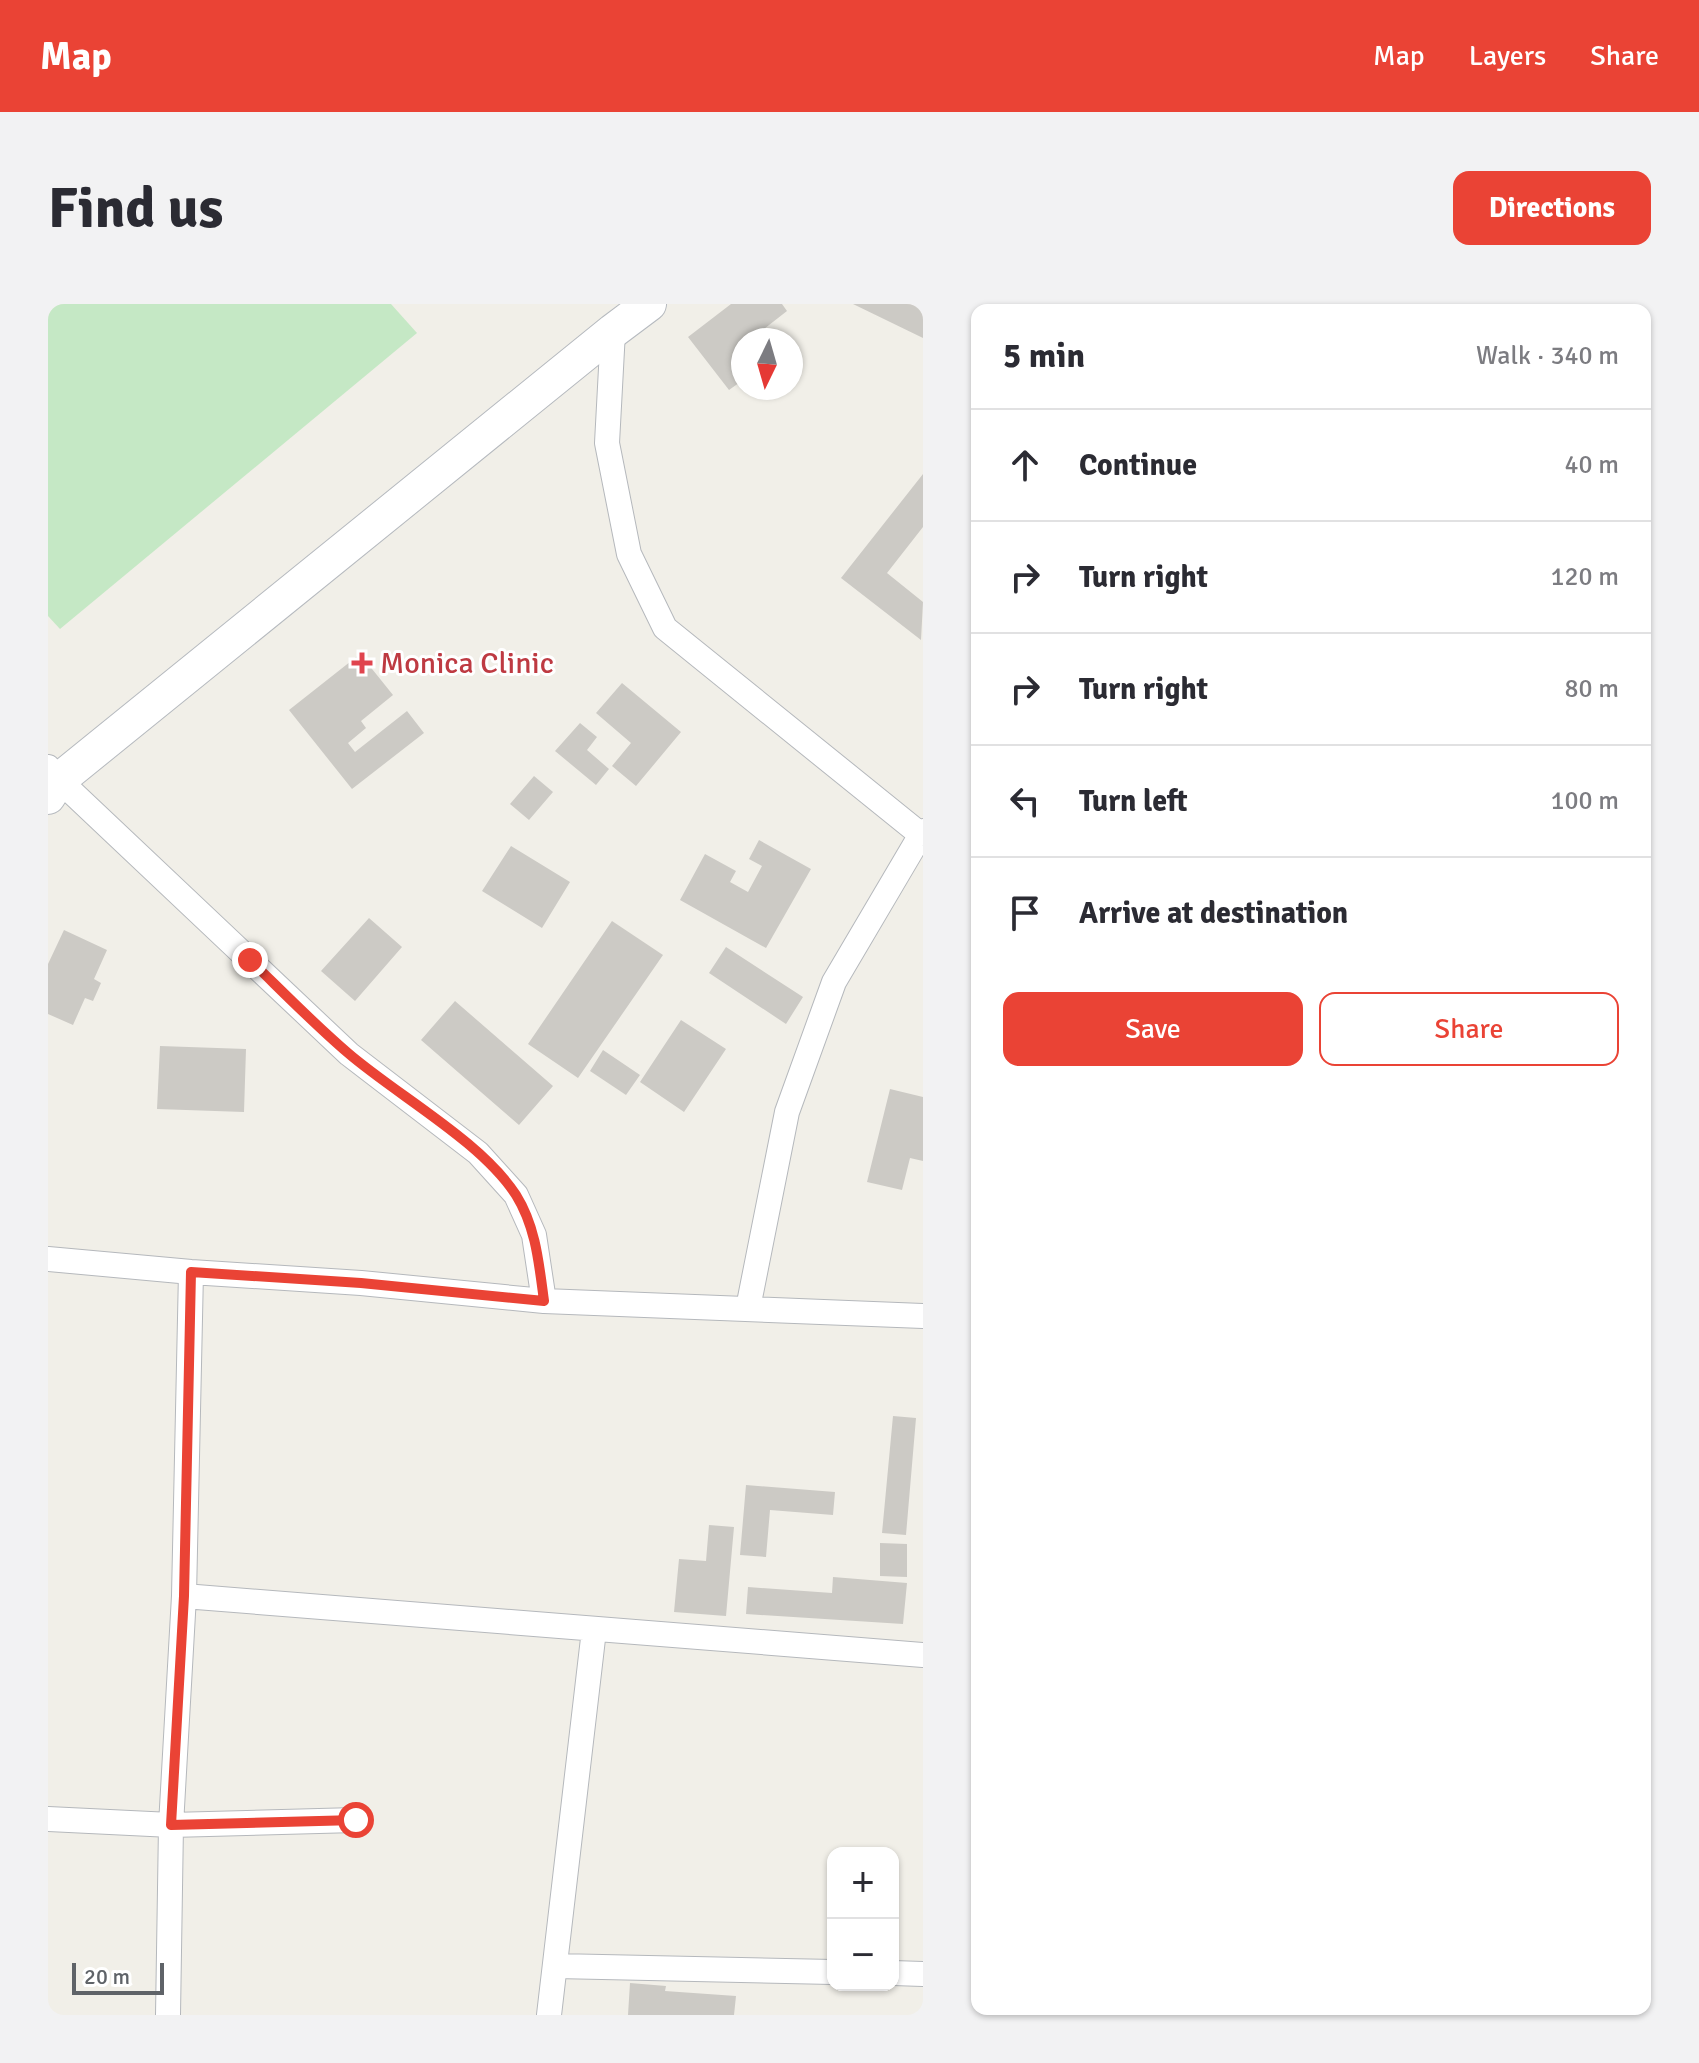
<!DOCTYPE html>
<html lang="en">
<head>
<meta charset="utf-8">
<style>
  :root { --surface:#fff; --page:#f2f2f3; --text:#2b2b33; --muted:#7c7c81; --line:#e1e1e2; --accent:#ea4335 }
  body { margin:0; font-family:Signika,sans-serif; background:var(--page); color:var(--text) }
  .controls { position:absolute; right:24px; bottom:24px; display:grid; overflow:hidden; border-radius:16px; box-shadow:0 2px 6px #0004 }
  .controls button { width:72px; height:72px; display:grid; place-items:center; padding:0; border:0; border-bottom:2px solid var(--line); background:var(--surface); color:var(--text); font:40px sans-serif }
  .compass { position:absolute; left:683px; top:24px; width:72px; height:72px; border-radius:50%; background:var(--surface); box-shadow:0 2px 6px #0004; rotate:185deg }
  .scale { position:absolute; left:24px; bottom:20px; width:92px; box-sizing:border-box; padding-left:8px; border:4px solid #5f6368; border-top:0; font-size:22px; line-height:28px; white-space:nowrap; color:#5f6368; -webkit-text-stroke:6px #fff; paint-order:stroke }
  .stop { position:absolute; width:24px; height:24px; margin:-18px; border:6px solid #ea4335; border-radius:50%; background:#fff }
  .stop.end { background:#ea4335; border-color:#fff; box-shadow:0 2px 8px #0008 }
  .list { margin:0; padding:0; list-style:none }
  h2 { display:flex; justify-content:space-between; align-items:center; height:104px; margin:0; padding:0 32px; font-size:34px }
  h2 small { font-size:26px; font-weight:400; color:var(--muted) }
  .list li { display:grid; grid-template-columns:52px 1fr auto; gap:24px; align-items:center; box-sizing:border-box; height:112px; padding:0 32px; border-top:2px solid var(--line) }
  .list b { display:block; font-size:30px; white-space:nowrap }
  .list em { font-size:26px; font-style:normal; color:var(--muted) }
  .actions { display:flex; gap:16px; padding:24px 32px }
  .actions a { flex:1; padding:18px 0; border:2px solid var(--accent); border-radius:16px; text-align:center; font-size:28px; color:var(--accent) }
  .actions .main { background:var(--accent); color:#fff }
  .icon { flex:none; width:44px; height:44px; fill:none; stroke:currentColor; stroke-width:2; stroke-linecap:round; stroke-linejoin:round }
  .map { position:relative; flex:none; width:875px; height:1711px; overflow:hidden; border-radius:16px }
  header { display:flex; align-items:center; gap:48px; box-sizing:border-box; height:112px; padding:0 40px; background:var(--accent); color:#fff }
  header strong { font-size:38px }
  nav { display:flex; gap:44px; margin-inline-start:auto; font-size:28px }
  .intro { display:flex; align-items:center; justify-content:space-between; box-sizing:border-box; height:192px; padding:0 48px }
  h1 { margin:0; font-size:56px }
  .button { padding:20px 36px; border-radius:16px; background:var(--accent); color:#fff; font-size:28px; font-weight:700 }
  main { display:flex; gap:48px; padding:0 48px }
  aside { flex:1; background:var(--surface); border-radius:16px; box-shadow:0 2px 6px #0004 }
  .map>svg:first-child { display:block }
  .green { fill:#c5e8c5 }
  .building { fill:#cccac5 }
  .lines { fill:none; stroke-linecap:round; stroke-linejoin:round }
  .street-casing { stroke:#b5b8bc; stroke-width:26 }
  .secondary-casing { stroke:#b6babf; stroke-width:36 }
  .street { stroke:#fff; stroke-width:24 }
  .secondary { stroke:#fff; stroke-width:34 }
  .route { stroke:#ea4335; stroke-width:10 }
  .health-dot { fill:#e0444e; stroke:#fff; stroke-width:3 }
  .labels { text-anchor:middle; dominant-baseline:central; stroke-width:6; stroke-linejoin:round; paint-order:stroke }
  .health-label { font-size:30px; fill:#be3a42; stroke:#fff; text-anchor:start }
</style>
</head>
<body>
<header>
<strong>Map</strong>
<nav><a>Map</a><a>Layers</a><a>Share</a></nav>
</header>
<div class="intro"><h1>Find us</h1><a class="button">Directions</a></div>
<main>
<div class="map">
<svg width="875" height="1711" viewBox="0 0 875 1711">
  <rect width="100%" height="100%" fill="#f1efe8"/>
  <path class="green" d="M 0,0 L 343,0 L 369,29 L 12,325 L 0,312 Z"/>
  <path class="building" d="M 683,0 L 734,0 L 739,7 L 702,36 L 695,36 L 695,76 L 681,86 L 640,33 Z
    M 805,0 L 875,0 L 875,34 Z
    M 875,170 L 875,223 L 839,269 L 875,298 L 873,336 L 793,274 Z
    M 312,350 L 345,391 L 313,417 L 318,424 L 300,439 L 307,448 L 359,407 L 376,429 L 304,485 L 241,406 Z
    M 574,379 L 633,428 L 588,482 L 564,462 L 583,439 L 548,409 Z
    M 532,419 L 549,433 L 539,446 L 561,465 L 548,481 L 507,447 Z
    M 486,472 L 505,488 L 481,516 L 462,500 Z
    M 711,536 L 763,565 L 718,644 L 632,596 L 657,550 L 688,567 L 682,578 L 700,588 L 714,562 L 701,555 Z
    M 463,542 L 522,578 L 494,624 L 434,587 Z
    M 321,614 L 354,643 L 307,697 L 273,667 Z
    M 564,617 L 615,651 L 530,774 L 480,740 Z
    M 16,626 L 59,646 L 46,675 L 53,679 L 45,697 L 37,694 L 25,721 L 0,710 L 0,660 Z
    M 678,643 L 755,693 L 738,720 L 661,669 Z
    M 407,697 L 505,782 L 471,821 L 373,736 Z
    M 633,716 L 678,745 L 636,808 L 592,778 Z
    M 112,742 L 198,745 L 196,808 L 109,805 Z
    M 555,746 L 592,771 L 578,791 L 542,767 Z
    M 842,785 L 875,793 L 875,857 L 862,854 L 854,886 L 819,878 Z
    M 845,1112 L 868,1114 L 858,1231 L 834,1229 Z
    M 698,1181 L 787,1188 L 785,1211 L 722,1206 L 718,1253 L 692,1251 Z
    M 661,1221 L 686,1223 L 678,1312 L 626,1308 L 631,1255 L 658,1257 Z
    M 832,1239 L 859,1240 L 859,1273 L 832,1272 Z
    M 785,1273 L 859,1279 L 855,1320 L 698,1310 L 700,1283 L 784,1289 Z
    M 582,1679 L 618,1682 L 617,1687 L 688,1692 L 686,1711 L 580,1711 Z"/>
  <g class="lines">
    <g class="street-casing">
      <path id="street" d="M 565,27 L 559,139 L 581,250 L 617,324 L 872,530
        M 0,463 L 11,476 L 301,750 L 430,849 L 468,891 L 486,931 L 496,997
        M 0,955 L 143,968 L 313,979 L 496,997 L 875,1012
        M 700,1004 L 739,808 L 786,678 L 875,527
        M 136,1292 L 875,1351
        M 0,1515 L 123,1521 L 308,1516
        M 508,1662 L 785,1668
        M 845,1669 L 875,1670
        M 120,1711 L 123,1521 L 136,1292 L 143,968
        M 501,1711 L 546,1326"/>
    </g>
    <g class="secondary-casing">
      <path id="secondary" d="M 0,493 L 11,476 L 565,27 L 601,0"/>
    </g>
    <use href="#street" class="street"/>
    <use href="#secondary" class="secondary"/>
  </g>
  <g class="lines">
    <path class="route" d="M 202,656 C 234,687 266,720 300,749 C 350,792 433,837 468,891 C 488,923 491,960 496,997 L 313,979 L 143,968 L 136,1292 L 123,1521 L 308,1516"/>
  </g>
  <path class="health-dot" d="M310 347h8v8h8v8h-8v8h-8v-8h-8v-8h8z"/>
  <g class="labels">
    <g class="health-label">
      <text x="332" y="359">Monica Clinic</text>
    </g>
  </g>
</svg>
<div class="controls">
<button>+</button>
<button>−</button>
</div>
<svg class="compass" viewBox="-18 -18 36 36"><path d="M0-13l5 13h-10z" fill="#e53935"/><path d="M0 13l5-13h-10z" fill="#7c7c81"/></svg>
<div class="scale">20 m</div>
<div class="stop" style="left:308px;top:1516px"></div>
<div class="stop end" style="left:202px;top:656px"></div>
</div>
<aside>
<h2>5 min<small>Walk · 340 m</small></h2>
<ul class="list">
<li><svg class="icon" aria-label="ahead" viewBox="0 0 24 24"><path d="M12 20V5M6 11l6-6 6 6"/></svg><div><b>Continue</b></div><em>40 m</em></li>
<li><svg class="icon" aria-label="right" viewBox="0 0 24 24"><path d="M7 20v-9h11M14 6l5 5-5 5"/></svg><div><b>Turn right</b></div><em>120 m</em></li>
<li><svg class="icon" aria-label="right" viewBox="0 0 24 24"><path d="M7 20v-9h11M14 6l5 5-5 5"/></svg><div><b>Turn right</b></div><em>80 m</em></li>
<li><svg class="icon" aria-label="left" viewBox="0 0 24 24"><path d="M17 20v-9H6M10 6l-5 5 5 5"/></svg><div><b>Turn left</b></div><em>100 m</em></li>
<li><svg class="icon" aria-label="arrive" viewBox="0 0 24 24"><path d="M6 21V4h12l-3 4 3 4H6"/></svg><div><b>Arrive at destination</b></div></li>
</ul>
<div class="actions"><a class="main">Save</a><a>Share</a></div>
</aside>
</main>
</body>
</html>
